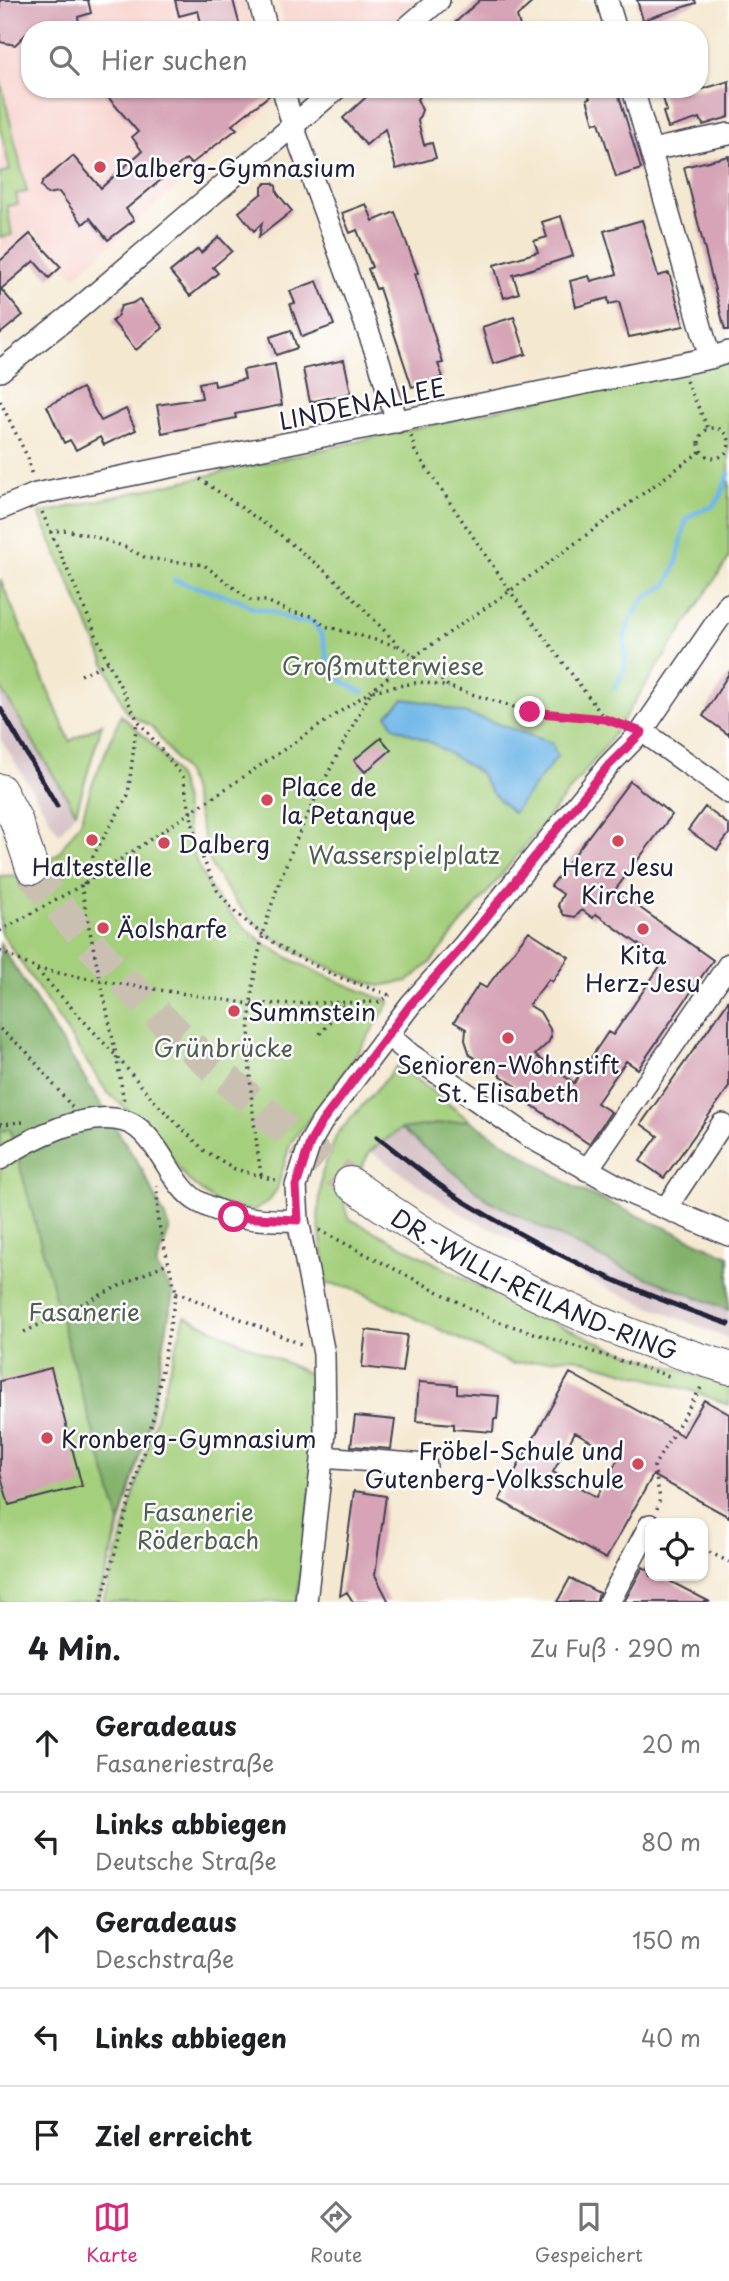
<!DOCTYPE html>
<html lang="de">
<head>
<meta charset="utf-8">
<style>
  :root { --surface:#fff; --page:#f2f2f2; --text:#202124; --muted:#757577; --line:#e0e0e0; --accent:#db2777 }
  body { margin:0; font-family:"Playpen Sans",sans-serif; background:var(--page); color:var(--text) }
  .controls { position:absolute; right:21px; bottom:21px; display:grid; overflow:hidden; border-radius:14px; box-shadow:0 2px 5px #0004 }
  .controls button { width:63px; height:63px; display:grid; place-items:center; padding:0; border:0; border-bottom:2px solid var(--line); background:var(--surface); color:var(--text); font:35px sans-serif }
  .stop { position:absolute; width:21px; height:21px; margin:-16px; border:5px solid #db2777; border-radius:50%; background:#fff }
  .stop.end { background:#db2777; border-color:#fff; box-shadow:0 2px 7px #0008 }
  .list { margin:0; padding:0; list-style:none }
  h2 { display:flex; justify-content:space-between; align-items:center; height:91px; margin:0; padding:0 28px; font-size:30px }
  h2 small { font-size:23px; font-weight:400; color:var(--muted) }
  .list li { display:grid; grid-template-columns:46px 1fr auto; gap:21px; align-items:center; box-sizing:border-box; height:98px; padding:0 28px; border-top:2px solid var(--line) }
  .list b { display:block; font-size:26px; white-space:nowrap }
  .list p { margin:0; font-size:23px; white-space:nowrap; color:var(--muted) }
  .list em { font-size:23px; font-style:normal; color:var(--muted) }
  .icon { flex:none; width:38px; height:38px; fill:none; stroke:currentColor; stroke-width:2; stroke-linecap:round; stroke-linejoin:round }
  .map { position:relative; flex:none; width:729px; height:1602px; overflow:hidden }
  .search { position:absolute; background:var(--surface); box-shadow:0 2px 5px #0004; left:21px; right:21px; top:21px; height:77px; display:flex; align-items:center; gap:18px; box-sizing:border-box; padding:0 24px; border-radius:28px; color:var(--muted); font-size:26px }
  .sheet { height:581px; background:var(--surface) }
  nav { display:flex; justify-content:space-around; align-items:center; box-sizing:border-box; height:98px; border-top:2px solid var(--line); background:var(--surface); font-size:19px; color:var(--muted) }
  nav a { display:grid; justify-items:center; gap:4px }
  nav .on { color:var(--accent) }
  .map>svg:first-child { display:block }
  .built { fill:#f7d0cb }
  .industrial { fill:#d2bec2 }
  .green { fill:#a4cf7c; stroke:#63785c; stroke-width:2 }
  .forest { fill:#83b26c; stroke:#526a54; stroke-width:2 }
  .water { fill:#6fb7e7; stroke:#486c91; stroke-width:2 }
  .lines { fill:none; stroke-linecap:round; stroke-linejoin:round }
  .stream { stroke:#6fb7e7; stroke-width:5 }
  .building { fill:#d6a4b6; fill-rule:evenodd }
  .highway-tunnel { stroke:#cac0b2; stroke-width:32; stroke-dasharray:32 16; stroke-linecap:butt }
  .minor-casing { stroke:#424051; stroke-width:24 }
  .highway-casing { stroke:#424051; stroke-width:34 }
  .path { stroke:#424051; stroke-width:3.5; stroke-dasharray:2 5; stroke-linecap:butt }
  .minor { stroke:#fff; stroke-width:21 }
  .highway { stroke:#fff; stroke-width:32 }
  .rail { stroke:#22223b; stroke-width:5 }
  .route { stroke:#db2777; stroke-width:9 }
  .poi-dot { fill:#d1495b; stroke:#fff; stroke-width:2.5 }
  .labels { text-anchor:middle; dominant-baseline:central; stroke-width:5; stroke-linejoin:round; paint-order:stroke }
  .poi-label { font-size:24px; fill:#22223b; stroke:#fff; text-anchor:start }
  .street-label { font-size:24px; fill:#22223b; stroke:#fff }
  .park-label { font-size:24px; fill:#505f52; stroke:#fff }
</style>
</head>
<body>
<div class="map">
<svg width="729" height="1602" viewBox="0 0 729 1602">
  <rect width="100%" height="100%" fill="#fff"/>
  <filter id="ink" filterUnits="userSpaceOnUse"><feTurbulence type="fractalNoise" baseFrequency=".0143" numOctaves="2"/><feDisplacementMap in="SourceGraphic" scale="14" xChannelSelector="R" yChannelSelector="G"/><feConvolveMatrix kernelMatrix="1 2 1 2 8 2 1 2 1" color-interpolation-filters="sRGB"/></filter>
  <filter id="wash" filterUnits="userSpaceOnUse"><feTurbulence type="fractalNoise" baseFrequency=".00686" numOctaves="4" result="noise"/><feDisplacementMap in="SourceGraphic" scale="28" xChannelSelector="R" yChannelSelector="G"/><feGaussianBlur stdDeviation="1.57" result="paint"/><feColorMatrix in="noise" values="0 0 0 0 0 0 0 0 0 0 0 0 0 0 0 0 0 1.4 0 .05"/><feComposite in="paint" operator="in"/></filter>
  <g filter="url(#wash)">
    <rect width="100%" height="100%" fill="#f4e8d0"/>
    <path class="built" d="M 0,0 L 245,0 L 253,30 L 30,30 L 30,89 L 269,89 L 273,104 L 74,277 L 34,230 L 0,260 Z
      M 279,0 L 416,0 L 383,30 L 286,30 Z"/>
    <path class="industrial" d="M 0,687 L 76,812 L 59,834 L 0,738 Z
      M 401,1129 L 488,1200 L 615,1265 L 729,1310 L 729,1339 L 612,1291 L 458,1212 L 370,1151 Z"/>
    <path class="green" d="M 0,79 L 27,192 L 16,194 L 18,204 L 7,206 L 12,235 L 0,237 L 0,173 L 10,170 L 0,127 Z
      M 729,357 L 729,558 L 605,747 L 430,963 L 408,981 L 379,986 L 356,979 L 300,954 L 261,930 L 235,901 L 212,868 L 187,775 L 152,727 L 127,713 L 39,514 Z
      M 0,579 L 70,741 L 102,724 L 76,812 L 0,687 Z
      M 121,715 C 142,734 165,753 178,779 C 187,799 184,826 191,847 C 220,939 308,970 390,1002 L 352,1062 L 290,1144 L 277,1189 L 268,1202 L 253,1211 L 216,1203 L 187,1179 L 150,1130 L 107,1092 L 0,931 L 0,876 L 21,875 L 58,854 L 81,821 L 92,785 Z
      M 0,944 L 142,1170 L 170,1228 L 156,1266 L 173,1293 L 151,1415 L 98,1602 L 0,1602 Z
      M 398,1065 L 469,1120 L 401,1129 L 370,1151 L 344,1202 L 348,1218 L 531,1313 L 610,1347 L 729,1386 L 729,1405 L 693,1391 L 572,1357 L 512,1364 L 350,1287 L 327,1284 L 318,1217 L 322,1173 L 337,1134 Z
      M 185,1316 L 312,1375 L 318,1438 L 297,1602 L 103,1602 Z"/>
    <path class="forest" d="M 0,944 L 142,1170 L 170,1228 L 156,1266 L 173,1293 L 151,1415 L 98,1602 L 120,1522 L 70,1353 L 10,1129 L 0,1132 Z
      M 469,1120 L 576,1188 L 729,1256 L 729,1310 L 615,1265 L 488,1200 L 401,1129 Z"/>
    <path class="water" d="M 404,699 L 426,702 L 490,721 L 552,743 L 557,757 L 513,813 L 491,792 L 480,773 L 432,743 L 394,727 L 387,715 Z"/>
    <g class="lines">
      <path class="stream" d="M 174,580 L 239,600 L 253,608 L 271,611 L 297,622 L 311,621 C 340,650 308,668 363,692
        M 614,689 L 625,669 L 625,635 L 631,619 L 645,597 L 667,585 L 677,562 L 686,520 L 695,513 L 713,506 L 719,499 L 729,474"/>
    </g>
    <g id="blocks">
      <path class="building" d="M 0,0 L 88,0 L 91,13 L 78,17 L 79,23 L 69,30 L 30,30 L 15,45 L 0,42 Z
        M 175,0 L 233,0 L 241,30 L 203,30 L 198,11 L 179,16 Z
        M 480,0 L 535,0 L 517,16 L 521,30 L 447,30 Z
        M 637,0 L 695,0 L 696,3 L 643,20 Z
        M 729,81 L 729,117 L 703,125 L 700,118 L 668,128 L 663,112 L 667,111 L 660,89 L 703,89 Z
        M 101,89 L 270,89 L 271,94 L 232,125 L 237,129 L 191,164 L 186,159 L 126,209 L 134,220 L 108,240 L 90,218 L 83,224 L 59,192 L 47,194 L 41,186 L 43,181 L 73,156 L 101,188 L 142,151 L 132,137 L 138,132 Z
        M 375,89 L 428,89 L 417,99 L 422,110 L 418,121 L 424,145 L 432,143 L 436,158 L 396,169 L 385,129 L 366,145 L 343,118 Z
        M 587,89 L 617,89 L 641,169 L 616,177 L 599,122 L 594,123 L 587,99 L 590,98 Z
        M 729,156 L 729,330 L 725,330 L 684,167 Z
        M 266,183 L 273,183 L 276,186 L 277,193 L 292,211 L 259,237 L 262,223 L 254,231 L 239,212 L 262,193 L 262,187 Z
        M 366,204 L 373,221 L 395,212 L 418,273 L 415,274 L 443,363 L 438,364 L 443,377 L 412,387 L 379,288 L 376,289 L 368,269 L 372,267 L 357,230 L 350,233 L 342,213 Z
        M 561,216 L 573,256 L 513,275 L 519,293 L 504,298 L 494,265 L 538,252 L 534,241 L 547,237 L 542,222 Z
        M 642,220 L 658,276 L 669,273 L 684,326 L 629,337 L 619,302 L 609,304 L 608,298 L 576,307 L 570,281 L 589,276 L 591,281 L 617,274 L 604,231 Z
        M 30,234 L 61,267 L 49,278 L 34,261 L 1,289 L 23,315 L 0,334 L 0,261 Z
        M 219,237 L 232,251 L 213,267 L 218,273 L 190,296 L 170,272 L 198,249 L 201,253 Z
        M 317,281 L 334,325 L 302,337 L 290,304 L 295,303 L 290,291 Z
        M 139,299 L 163,328 L 136,350 L 112,321 L 117,317 L 121,306 L 133,303 Z
        M 514,317 L 526,354 L 493,364 L 482,327 Z
        M 291,330 L 297,348 L 276,355 L 270,337 Z
        M 344,360 L 351,393 L 310,402 L 303,369 Z
        M 275,364 L 282,405 L 235,414 L 236,418 L 162,433 L 157,405 L 202,398 L 199,383 L 214,380 L 215,386 L 245,379 L 243,370 Z
        M 82,388 L 101,421 L 126,409 L 136,430 L 104,445 L 100,437 L 76,450 L 70,440 L 64,443 L 47,406 Z
        M 729,673 L 729,735 L 703,716 Z
        M 381,738 L 391,750 L 365,772 L 354,760 Z
        M 630,781 L 672,815 L 615,890 L 713,960 L 638,1069 L 626,1061 L 597,1103 L 611,1112 L 589,1144 L 514,1093 L 516,1086 L 470,1055 L 465,1040 L 466,1029 L 454,1022 L 479,984 L 486,988 L 529,931 L 569,957 L 552,982 L 549,979 L 529,1005 L 540,1012 L 550,1029 L 551,1037 L 548,1043 L 535,1055 L 574,1083 L 608,1032 L 613,1035 L 663,962 L 596,914 L 593,918 L 582,910 L 575,917 L 564,915 L 558,905 L 563,894 L 551,886 Z
        M 705,807 L 729,825 L 729,834 L 717,850 L 688,830 Z
        M 729,1000 L 729,1087 L 664,1178 L 640,1161 L 658,1136 L 641,1124 Z
        M 366,1330 L 407,1335 L 402,1372 L 362,1367 Z
        M 51,1368 L 82,1486 L 9,1505 L 0,1473 L 0,1381 Z
        M 570,1373 L 683,1436 L 704,1400 L 729,1414 L 729,1517 L 653,1475 L 606,1559 L 499,1500 ZM 575,1432 L 619,1457 L 597,1497 L 553,1472 Z
        M 419,1382 L 457,1385 L 457,1393 L 499,1396 L 497,1419 L 494,1419 L 493,1432 L 454,1429 L 454,1424 L 416,1421 Z
        M 355,1416 L 395,1420 L 391,1449 L 351,1446 Z
        M 354,1491 L 386,1496 L 375,1575 L 389,1602 L 353,1602 L 347,1592 L 340,1596 Z
        M 643,1567 L 650,1571 L 650,1576 L 660,1576 L 710,1602 L 624,1602 Z
        M 570,1578 L 599,1593 L 596,1602 L 557,1602 Z"/>
    </g>
  </g>
  <g filter="url(#ink)">
    <use href="#blocks" fill-opacity="0" stroke="#424051" stroke-width="2"/>
    <g class="lines">
      <path class="highway-tunnel" d="M 29,870 C 52,898 74,926 98,952 C 173,1037 262,1111 350,1183"/>
      <g class="minor-casing">
        <path id="minor" d="M 259,0 L 267,30
          M 607,0 L 616,30
          M 404,30 L 439,0
          M 283,89 L 293,126 L 379,361 L 397,422
          M 633,89 L 710,358
          M 651,150 L 729,134
          M 0,371 L 71,315 L 336,89
          M 0,509 L 36,494 L 710,358 L 729,352
          M 642,731 L 729,793
          M 388,1035 L 410,1054 L 528,1136 L 634,1195 L 729,1235
          M 0,1159 C 31,1138 87,1110 124,1121 C 137,1124 149,1138 156,1148 C 169,1166 180,1192 199,1202 C 230,1219 263,1221 298,1220
          M 587,1170 L 729,964
          M 666,1208 L 722,1124
          M 322,1457 L 426,1465
          M 306,1602 L 325,1433 L 324,1354 L 298,1220 L 296,1186 L 310,1143 L 322,1122 L 411,1004 L 463,946 L 608,766 L 642,731 L 729,604
          M 609,1602 L 650,1525"/>
      </g>
      <g class="highway-casing">
        <g id="highway">
          <path d="M 0,790 L 16,820 L 32,868"/>
          <path id="s1" d="M 350,1183 C 464,1266 594,1328 729,1368"/>
        </g>
      </g>
      <path class="path" d="M 686,381 L 708,428
        M 0,401 L 28,458 L 32,477
        M699 443a15 15 0 1 1 30 0a15 15 0 1 1-30 0Z
        M 411,436 L 415,451 L 510,591 L 605,719 L 624,725
        M 200,479 L 278,533 L 337,581 L 399,646 L 415,656 L 449,687 L 530,712 L 605,719
        M 42,512 L 108,662 L 137,719 L 183,777 L 197,845 L 217,890 L 235,912 L 263,935 L 288,952 L 336,976 L 392,996
        M 50,532 L 66,530 L 93,536 L 125,547 L 146,558 L 204,565 L 250,600 L 267,601 L 290,612 L 313,616 L 325,626 L 397,646
        M 81,675 L 108,662
        M 84,884 L 92,858 L 128,795 L 137,721
        M 81,885 C 94,958 113,1029 124,1102
        M 0,931 L 84,884 L 371,691 L 415,656 L 510,591 L 701,451
        M 0,951 L 35,968 L 117,1057 L 157,1104 L 205,1151 L 235,1169 L 279,1181
        M 37,969 L 102,981 L 251,1004 L 379,1002 L 390,995
        M 0,1029 L 26,1051 L 72,1107
        M 320,1034 L 345,1004
        M 0,1124 L 24,1122
        M 261,1175 C 251,1106 243,1036 256,967 C 274,868 325,779 371,691 L 420,682 L 449,687
        M 319,1230 L 493,1320 L 669,1376
        M 176,1292 L 303,1345
        M 24,1332 L 167,1263
        M 657,1509 L 660,1499 L 654,1466 L 702,1386
        M 703,1549 L 729,1562
        M 101,1602 L 154,1415 L 176,1292 L 158,1221 L 157,1186"/>
      <use href="#minor" class="minor"/>
      <use href="#highway" class="highway"/>
      <path class="rail" d="M 0,708 L 57,806
        M 377,1137 C 405,1158 433,1182 463,1201 C 545,1251 637,1294 729,1324"/>
    </g>
  </g>
  <g class="lines" filter="url(#ink)">
    <path class="route" d="M 234,1217 L 298,1220 L 296,1186 L 310,1143 L 322,1122 L 411,1004 L 463,946 L 608,766 L 642,732 L 605,719 L 530,712"/>
  </g>
  <g class="poi-dot">
    <circle cx="100" cy="167" r="7"/>
    <circle cx="267" cy="800" r="7"/>
    <circle cx="92" cy="840" r="7"/>
    <circle cx="618" cy="841" r="7"/>
    <circle cx="164" cy="843" r="7"/>
    <circle cx="103" cy="928" r="7"/>
    <circle cx="643" cy="929" r="7"/>
    <circle cx="234" cy="1011" r="7"/>
    <circle cx="508" cy="1038" r="7"/>
    <circle cx="47" cy="1438" r="7"/>
    <circle cx="638" cy="1464" r="7"/>
  </g>
  <g class="labels">
    <g class="poi-label">
      <text x="114" y="167">Dalberg-Gymnasium</text>
      <text x="281" y="786">Place de<tspan x="281" dy="28">la Petanque</tspan></text>
      <text x="178" y="843">Dalberg</text>
      <text x="92" y="866" text-anchor="middle">Haltestelle</text>
      <text x="618" y="866" text-anchor="middle">Herz Jesu<tspan x="618" dy="28">Kirche</tspan></text>
      <text x="117" y="928">Äolsharfe</text>
      <text x="643" y="954" text-anchor="middle">Kita<tspan x="643" dy="28">Herz-Jesu</tspan></text>
      <text x="248" y="1011">Summstein</text>
      <text x="508" y="1064" text-anchor="middle">Senioren-Wohnstift<tspan x="508" dy="28">St. Elisabeth</tspan></text>
      <text x="61" y="1438">Kronberg-Gymnasium</text>
      <text x="624" y="1450" text-anchor="end">Fröbel-Schule und<tspan x="624" dy="28">Gutenberg-Volksschule</tspan></text>
    </g>
    <g class="street-label">
      <text transform="translate(362 403) rotate(-12)">LINDENALLEE</text>
      <text stroke="none"><textPath href="#s1" startOffset="212">DR.-WILLI-REILAND-RING</textPath></text>
    </g>
    <g class="park-label">
      <text x="383" y="665">Großmutterwiese</text>
      <text x="404" y="854">Wasserspielplatz</text>
      <text x="223" y="1047">Grünbrücke</text>
      <text x="84" y="1311">Fasanerie</text>
      <text x="198" y="1511">Fasanerie<tspan x="198" dy="28">Röderbach</tspan></text>
    </g>
  </g>
</svg>
<div class="controls">
<button><svg class="icon" aria-label="locate" viewBox="0 0 24 24"><circle cx="12" cy="12" r="6"/><path d="M12 2v4M12 18v4M2 12h4M18 12h4"/></svg></button>
</div>
<div class="stop" style="left:234px;top:1217px"></div>
<div class="stop end" style="left:530px;top:712px"></div>
<div class="search"><svg class="icon" aria-label="search" viewBox="0 0 24 24"><circle cx="10" cy="10" r="6"/><path d="M15 15l6 6"/></svg>Hier suchen</div>
</div>
<section class="sheet">
<h2>4 Min.<small>Zu Fuß · 290 m</small></h2>
<ul class="list">
<li><svg class="icon" aria-label="ahead" viewBox="0 0 24 24"><path d="M12 20V5M6 11l6-6 6 6"/></svg><div><b>Geradeaus</b><p>Fasaneriestraße</p></div><em>20 m</em></li>
<li><svg class="icon" aria-label="left" viewBox="0 0 24 24"><path d="M17 20v-9H6M10 6l-5 5 5 5"/></svg><div><b>Links abbiegen</b><p>Deutsche Straße</p></div><em>80 m</em></li>
<li><svg class="icon" aria-label="ahead" viewBox="0 0 24 24"><path d="M12 20V5M6 11l6-6 6 6"/></svg><div><b>Geradeaus</b><p>Deschstraße</p></div><em>150 m</em></li>
<li><svg class="icon" aria-label="left" viewBox="0 0 24 24"><path d="M17 20v-9H6M10 6l-5 5 5 5"/></svg><div><b>Links abbiegen</b></div><em>40 m</em></li>
<li><svg class="icon" aria-label="arrive" viewBox="0 0 24 24"><path d="M6 21V4h12l-3 4 3 4H6"/></svg><div><b>Ziel erreicht</b></div></li>
</ul>
</section>
<nav>
<a class="on"><svg class="icon" aria-label="map" viewBox="0 0 24 24"><path d="M3 6l6-2 6 2 6-2v14l-6 2-6-2-6 2zM9 4v14M15 6v14"/></svg>Karte</a>
<a><svg class="icon" aria-label="directions" viewBox="0 0 24 24"><path d="M12 3l9 9-9 9-9-9zM9 14v-3h6M13 9l2 2-2 2"/></svg>Route</a>
<a><svg class="icon" aria-label="saved" viewBox="0 0 24 24"><path d="M7 4h10v16l-5-4-5 4z"/></svg>Gespeichert</a>
</nav>
</body>
</html>
